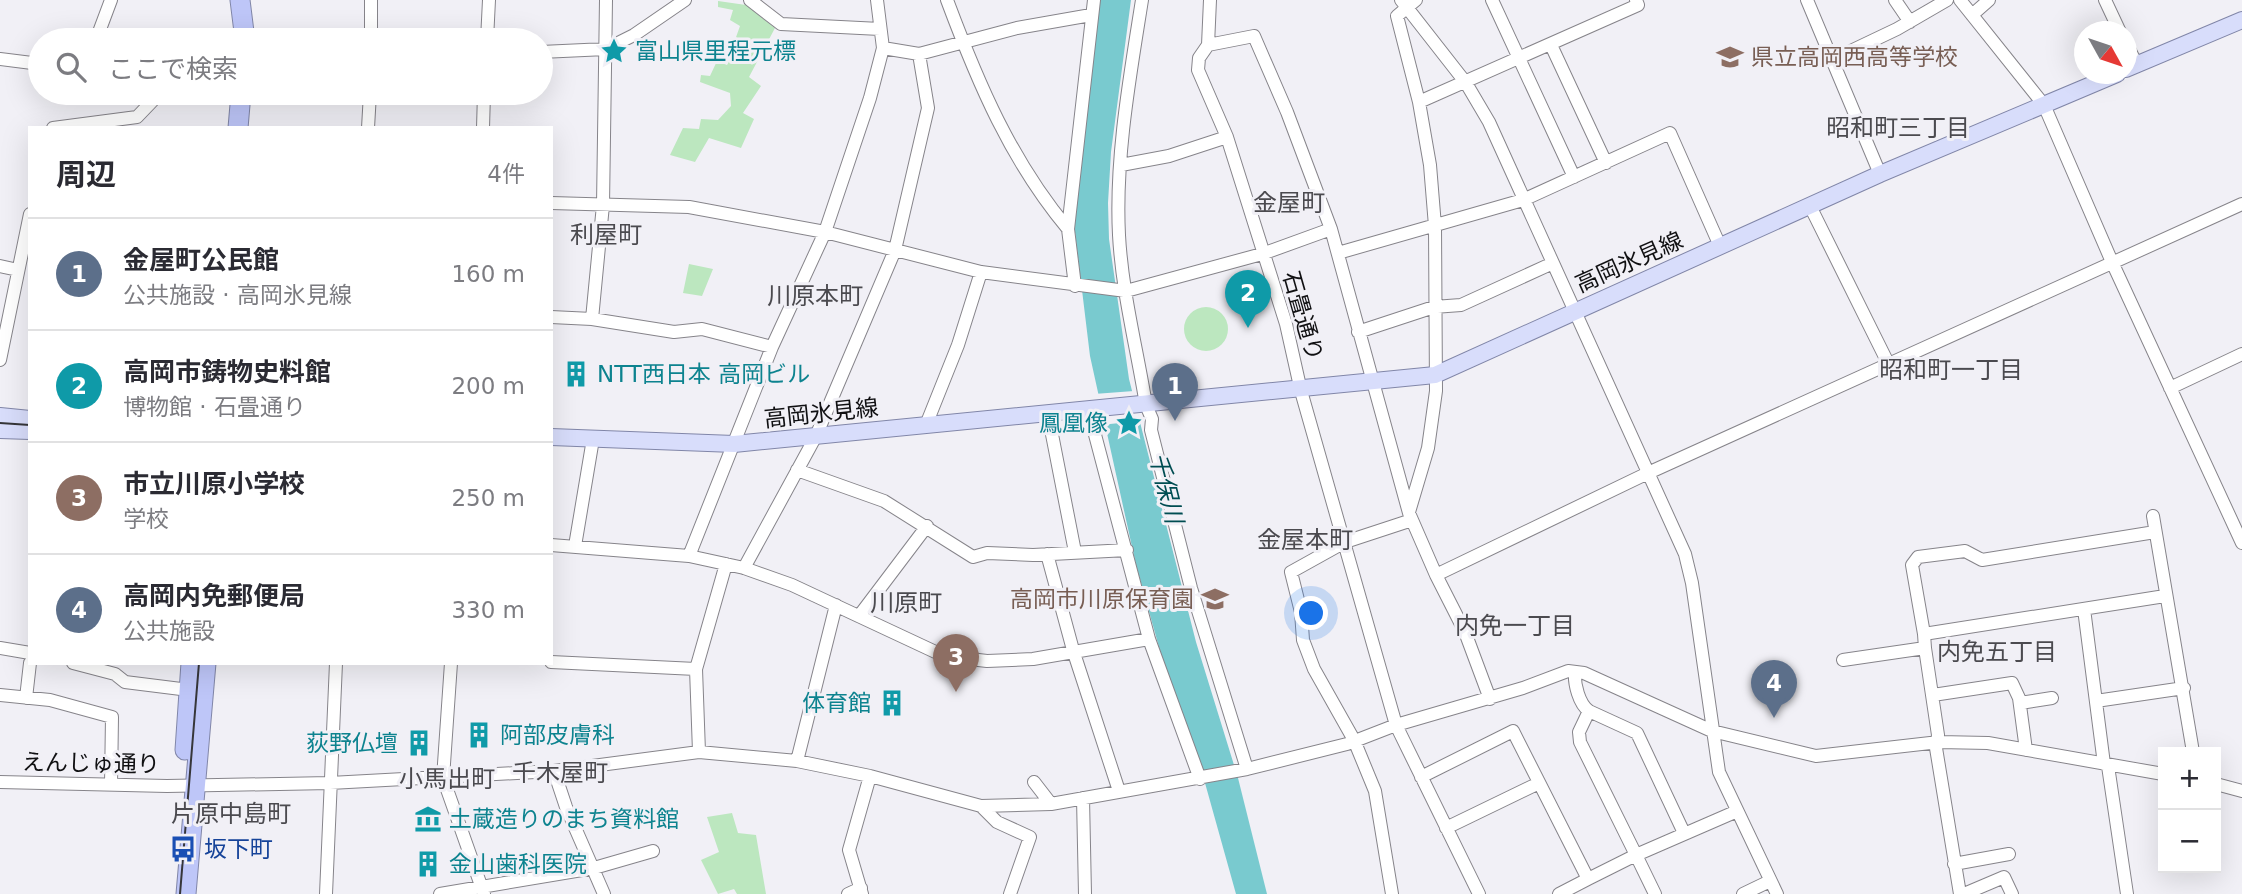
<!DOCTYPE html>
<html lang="ja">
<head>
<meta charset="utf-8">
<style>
  :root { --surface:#fff; --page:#f7f7f7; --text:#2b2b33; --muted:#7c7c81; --line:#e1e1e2; --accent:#0d8709 }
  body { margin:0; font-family:"DejaVu Sans","Noto Sans JP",sans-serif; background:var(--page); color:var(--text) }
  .controls { position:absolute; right:21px; bottom:21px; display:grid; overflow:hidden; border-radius:0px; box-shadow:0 7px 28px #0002 }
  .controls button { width:63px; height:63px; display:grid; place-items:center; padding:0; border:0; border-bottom:2px solid var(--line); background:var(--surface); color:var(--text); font:35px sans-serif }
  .compass { position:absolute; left:2074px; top:21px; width:63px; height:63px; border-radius:50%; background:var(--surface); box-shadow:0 7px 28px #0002; rotate:130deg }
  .you { position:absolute; left:1312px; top:614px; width:24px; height:24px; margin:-18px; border:5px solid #fff; border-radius:50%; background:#1a73e8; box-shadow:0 0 0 10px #1a73e833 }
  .badge { display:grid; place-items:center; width:46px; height:46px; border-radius:50%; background:var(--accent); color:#fff; font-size:23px; font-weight:700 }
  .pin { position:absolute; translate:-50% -58px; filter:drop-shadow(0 2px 4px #0008) }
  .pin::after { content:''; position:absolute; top:37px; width:24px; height:21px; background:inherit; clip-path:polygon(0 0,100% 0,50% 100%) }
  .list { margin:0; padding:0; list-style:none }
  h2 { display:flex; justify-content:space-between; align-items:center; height:91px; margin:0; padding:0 28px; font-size:30px }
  h2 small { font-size:23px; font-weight:400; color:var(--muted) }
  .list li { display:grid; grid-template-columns:46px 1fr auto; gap:21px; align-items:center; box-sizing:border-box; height:112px; padding:0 28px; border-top:2px solid var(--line) }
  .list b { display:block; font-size:26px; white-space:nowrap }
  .list p { margin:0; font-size:23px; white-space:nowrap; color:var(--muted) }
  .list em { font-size:23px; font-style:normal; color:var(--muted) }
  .icon { flex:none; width:38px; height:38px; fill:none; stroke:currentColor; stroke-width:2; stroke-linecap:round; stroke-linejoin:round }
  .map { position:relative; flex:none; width:2242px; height:894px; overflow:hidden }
  .search { position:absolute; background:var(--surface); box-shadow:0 7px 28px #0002; left:28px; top:28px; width:525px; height:77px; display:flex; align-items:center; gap:18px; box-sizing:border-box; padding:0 24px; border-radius:38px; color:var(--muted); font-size:26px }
  .panel { position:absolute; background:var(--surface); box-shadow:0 7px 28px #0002; left:28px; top:126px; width:525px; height:539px; border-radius:0px }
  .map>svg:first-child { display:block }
  .green { fill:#bce7bf }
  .water { fill:#79cacf }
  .pier { fill:#f1f0f6 }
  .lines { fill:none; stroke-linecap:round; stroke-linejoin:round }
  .minor-casing { stroke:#86848a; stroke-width:14 }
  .major-casing { stroke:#8186a8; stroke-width:18 }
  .highway-casing { stroke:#8186a8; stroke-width:21 }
  .minor { stroke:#fff; stroke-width:12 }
  .major { stroke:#d8ddfb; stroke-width:16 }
  .highway { stroke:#bec6f8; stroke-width:19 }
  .tram { stroke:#363639; stroke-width:2 }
  .labels { text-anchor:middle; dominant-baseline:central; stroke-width:6; stroke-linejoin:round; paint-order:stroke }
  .culture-label { font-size:23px; fill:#0d838f; stroke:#f1f0f6; text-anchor:start }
  .education-label { font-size:23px; fill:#785e54; stroke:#f1f0f6; text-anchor:start }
  .street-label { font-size:23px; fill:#101012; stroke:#f1f0f6 }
  .transit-label { font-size:23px; fill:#164399; stroke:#f1f0f6; text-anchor:start }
  .neighbourhood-label { font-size:24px; fill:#4b4a4f; stroke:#f1f0f6 }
  .water-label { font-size:24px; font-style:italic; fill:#004d52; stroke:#f1f0f6 }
</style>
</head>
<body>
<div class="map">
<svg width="2242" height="894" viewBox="0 0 2242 894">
  <rect width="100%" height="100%" fill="#f1f0f6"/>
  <path class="green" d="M 718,1 L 746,5 L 775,28 L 749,77 L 761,86 L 743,113 L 754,119 L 741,148 L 709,138 L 695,162 L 670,155 L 683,128 L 699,129 L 701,119 L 718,120 L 731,106 L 730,93 L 700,82 L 701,75 L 710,76 L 717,61 L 727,65 L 739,44 L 735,40 L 740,26 L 730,20 L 733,10 L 718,7 Z
    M 689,264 L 713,269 L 702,296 L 683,293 Z
    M1184 329a22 22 0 1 1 44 0a22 22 0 1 1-44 0Z
    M 732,813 L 738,833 L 756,835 L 766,894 L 737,894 L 734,889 L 718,894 L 701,860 L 719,852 L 707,817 Z"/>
  <path class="water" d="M 1098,0 L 1131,0 L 1111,152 L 1108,203 L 1109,239 L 1129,379 L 1196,642 L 1238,778 L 1267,894 L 1236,894 L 1205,783 L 1164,665 L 1136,565 L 1090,356 L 1074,224 Z"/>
  <path class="pier" d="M 1134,391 L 1140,421 L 1100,425 L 1094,394 Z"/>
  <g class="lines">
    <g class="minor-casing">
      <path id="minor" d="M 371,0 L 371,40
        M 750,0 L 781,24 L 880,29
        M 947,0 C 978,83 1011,161 1068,229
        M 1142,0 C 1130,76 1115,158 1119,235 C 1122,292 1137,349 1146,405 L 1152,419 L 1151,430 L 1191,588 L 1247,769
        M 1210,0 L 1208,45 L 1199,58 L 1198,70 L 1227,137 L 1286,324 L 1301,391 L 1396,725 L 1479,894
        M 1401,0 L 1466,83 L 1489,122 L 1685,554 L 1692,583 L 1719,772 L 1777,894
        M 1492,0 L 1574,177
        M 1807,0 L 1880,174
        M 1895,0 L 1910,22
        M 1960,0 L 2044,105 L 2112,262 L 2242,543
        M 2105,0 L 2120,32
        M 1972,15 L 1989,0
        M 96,40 L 111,0
        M 487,40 L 489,0
        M 2126,43 L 2137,65
        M 1208,45 L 1254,36 L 1287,112 L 1331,229 L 1409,513 L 1436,575 L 1465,632 L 1490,699
        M 1551,45 L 1606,163
        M 883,48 L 919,54 L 1017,28 L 1091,15
        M 541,52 L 606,49 L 634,35 L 685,0
        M 0,59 L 40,64
        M 1834,59 L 1897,29 L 1947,0
        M 1419,102 L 1638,5 L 1636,0
        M 53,128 L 137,117 L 160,93
        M 368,128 L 370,93
        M 483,128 L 484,93
        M 1121,165 L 1169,156 L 1227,137
        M 551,203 L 689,207 L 825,232 L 981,272 L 1126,291 L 1262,254 L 1331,229
        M 1810,206 L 1889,365
        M 1338,253 L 1523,200 L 1670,133 L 1720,246
        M 0,266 L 18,270
        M 1075,286 L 1068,229 L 1094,0
        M 551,317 L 592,319 L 674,332 L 702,329 L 772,347
        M 592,319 L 603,205 L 606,0
        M 1358,332 L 1434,307 L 1461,305 L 1553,263
        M 0,360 L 30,214
        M 2170,388 L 2242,354
        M 1089,412 L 1149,639 L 1200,779
        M 1048,414 L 1075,552
        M 926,425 L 958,345 L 981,272
        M 797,470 L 884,501 L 973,557 L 987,553 L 1033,555 L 1127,550
        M 1409,512 L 1428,448 L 1436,391 L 1435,226 L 1430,165 L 1419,102 L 1397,16 L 1416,0
        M 2153,516 L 2193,752
        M 551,545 L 689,556 L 744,568 L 792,585 L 944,656 L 987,661 L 1033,659 L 1149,639
        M 575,546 L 593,439
        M 1047,554 L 1073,650 L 1119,791
        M 689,556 L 772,347 L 825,232 L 870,98 L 883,48 L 877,0
        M 744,568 L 816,436 L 895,250 L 928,108 L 919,54
        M 1436,575 L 1648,473 L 2242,204
        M 2084,609 L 2104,764
        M 859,616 L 927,526
        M 1924,634 L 1912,565 L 1918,557 L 1965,551 L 1982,560 L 2155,532
        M 0,648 L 30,653
        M 1925,648 L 1938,735 L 1936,748 L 1960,894
        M 1843,660 L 1925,648 L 1924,634 L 2165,596
        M 551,662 L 696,669
        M 73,663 L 115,674 L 125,682 L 189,690
        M 451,663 L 443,778 L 484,894
        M 1575,672 C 1574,684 1579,704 1589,711 L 1579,732 L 1580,742 L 1636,855 L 1588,879
        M 0,695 L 50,700 L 112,717 L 111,785
        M 1933,695 L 2012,683 L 2019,698 L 2026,750
        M 26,698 L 30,663
        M 2096,701 L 2184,688
        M 2020,703 L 2052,698
        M 1589,711 L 1637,733 L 1684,833
        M 699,752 L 696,669 L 726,564
        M 797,761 L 836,605
        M 2108,766 L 2127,894
        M 554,771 L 566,807 L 604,894
        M 1421,777 L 1513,731 L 1588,879 L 1559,894
        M 0,782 L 167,786 L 330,783 L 554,771 L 699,752 L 797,761 L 870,776 L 981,806 L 1051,804 L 1247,769 L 1347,744 L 1396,725 L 1523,688 L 1568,671 L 1584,673 L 1712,731 L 1816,756 L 1939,742 L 1988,743 L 2163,774
        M 1034,782 L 1051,804
        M 2216,784 L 2242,791
        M 1083,798 L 1085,894
        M 981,806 L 997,822 L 1030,837 L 1010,894
        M 1446,828 L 1539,783
        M 1954,864 L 2009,854
        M 326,894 L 336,663
        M 440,894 L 594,868 L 653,851
        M 848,894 L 861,888
        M 862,894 L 849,850 L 870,776
        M 1392,894 L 1375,791 L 1354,740 L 1314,669 L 1303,640 L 1301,612 L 1291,572 L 1345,542 L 1412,520
        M 1655,894 L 1636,855 L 1735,812
        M 1743,894 L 1770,881
        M 1964,894 L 2004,877 L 2012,894"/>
    </g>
    <g class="major-casing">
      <path id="major" d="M 2126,69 L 2242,20
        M 0,416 L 30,419
        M 0,430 L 30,431
        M 551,437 L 734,444 L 1435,375 L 1880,174 L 2117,74"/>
    </g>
    <g class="highway-casing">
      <path id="highway" d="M 240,0 L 245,40
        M 238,128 L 241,93
        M 185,750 L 191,663
        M 186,894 L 206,663"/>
    </g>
    <use href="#minor" class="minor"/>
    <use href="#major" class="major"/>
    <use href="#highway" class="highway"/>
    <path class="tram" d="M 0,423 L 30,425
      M 180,894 L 199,663"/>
  </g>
  <defs>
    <g id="sight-bare" transform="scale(2.1)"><path d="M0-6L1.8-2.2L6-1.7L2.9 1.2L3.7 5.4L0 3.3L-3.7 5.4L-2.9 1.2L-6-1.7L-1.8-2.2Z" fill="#0f9aa8" stroke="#f1f0f6" stroke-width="2.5" paint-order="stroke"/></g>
    <g id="school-bare" transform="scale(2.1)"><path d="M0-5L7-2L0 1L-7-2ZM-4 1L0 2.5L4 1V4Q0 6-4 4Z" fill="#8d6e63" stroke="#f1f0f6" stroke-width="2.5" paint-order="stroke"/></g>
    <g id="building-bare" transform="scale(2.1)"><path d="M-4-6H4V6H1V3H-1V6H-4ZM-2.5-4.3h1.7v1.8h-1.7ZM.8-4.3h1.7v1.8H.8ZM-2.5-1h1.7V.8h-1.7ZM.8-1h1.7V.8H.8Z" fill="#0f9aa8" stroke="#f1f0f6" stroke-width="2.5" paint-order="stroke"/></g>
    <g id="museum-bare" transform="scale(2.1)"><path d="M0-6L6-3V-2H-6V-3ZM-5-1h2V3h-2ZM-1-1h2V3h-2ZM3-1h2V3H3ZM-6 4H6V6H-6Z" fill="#0f9aa8" stroke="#f1f0f6" stroke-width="2.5" paint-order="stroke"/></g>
    <g id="bus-bare" transform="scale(2.1)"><path d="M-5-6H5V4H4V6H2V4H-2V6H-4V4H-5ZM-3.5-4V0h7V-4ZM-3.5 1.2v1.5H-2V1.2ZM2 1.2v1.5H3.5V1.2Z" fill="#1a4fb4" stroke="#f1f0f6" stroke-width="2.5" paint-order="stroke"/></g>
  </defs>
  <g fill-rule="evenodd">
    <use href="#sight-bare" x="614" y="51"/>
    <use href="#school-bare" x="1730" y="57"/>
    <use href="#building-bare" x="576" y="374"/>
    <use href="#sight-bare" x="1129" y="423"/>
    <use href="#school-bare" x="1215" y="599"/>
    <use href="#building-bare" x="892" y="703"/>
    <use href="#building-bare" x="479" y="735"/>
    <use href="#building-bare" x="419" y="743"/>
    <use href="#museum-bare" x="428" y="819"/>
    <use href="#bus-bare" x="183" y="849"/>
    <use href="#building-bare" x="428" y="864"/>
  </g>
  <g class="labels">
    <g class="culture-label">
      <text x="635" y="51">富山県里程元標</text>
      <text x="597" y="374">NTT西日本 高岡ビル</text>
      <text x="1108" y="423" text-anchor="end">鳳凰像</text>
      <text x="871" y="703" text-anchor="end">体育館</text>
      <text x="500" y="735">阿部皮膚科</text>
      <text x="398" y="743" text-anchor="end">荻野仏壇</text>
      <text x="449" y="819">土蔵造りのまち資料館</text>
      <text x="449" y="864">金山歯科医院</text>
    </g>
    <g class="education-label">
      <text x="1751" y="57">県立高岡西高等学校</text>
      <text x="1194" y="599" text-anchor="end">高岡市川原保育園</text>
    </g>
    <g class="street-label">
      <text transform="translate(1629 262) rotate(-24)">高岡氷見線</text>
      <text transform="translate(1303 316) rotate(74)">石畳通り</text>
      <text transform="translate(821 413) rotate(-6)">高岡氷見線</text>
      <text transform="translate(91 763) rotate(1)">えんじゅ通り</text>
    </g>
    <g class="transit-label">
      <text x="204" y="849">坂下町</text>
    </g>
    <g class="neighbourhood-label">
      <text x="1898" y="128">昭和町三丁目</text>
      <text x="1289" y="203">金屋町</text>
      <text x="606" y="235">利屋町</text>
      <text x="815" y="296">川原本町</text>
      <text x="1951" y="370">昭和町一丁目</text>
      <text x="1305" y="540">金屋本町</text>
      <text x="906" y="603">川原町</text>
      <text x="1515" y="626">内免一丁目</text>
      <text x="1997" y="652">内免五丁目</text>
      <text x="560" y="773">千木屋町</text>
      <text x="447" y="779">小馬出町</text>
      <text x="231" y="814">片原中島町</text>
    </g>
    <g class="water-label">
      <text transform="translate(1166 488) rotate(76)">千保川</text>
    </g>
  </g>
</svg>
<div class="controls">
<button>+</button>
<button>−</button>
</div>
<svg class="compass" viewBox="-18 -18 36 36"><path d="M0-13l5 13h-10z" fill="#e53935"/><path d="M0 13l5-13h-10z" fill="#7c7c81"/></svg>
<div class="you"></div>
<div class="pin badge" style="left:1175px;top:421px;background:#5c6f8a">1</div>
<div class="pin badge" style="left:1248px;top:328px;background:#0f9aa8">2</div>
<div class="pin badge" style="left:956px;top:692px;background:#8d6e63">3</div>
<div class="pin badge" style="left:1774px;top:718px;background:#5c6f8a">4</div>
<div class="search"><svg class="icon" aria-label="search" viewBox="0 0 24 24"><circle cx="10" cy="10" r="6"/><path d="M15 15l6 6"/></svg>ここで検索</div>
<section class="panel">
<h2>周辺<small>4件</small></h2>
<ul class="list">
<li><span class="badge" style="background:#5c6f8a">1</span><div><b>金屋町公民館</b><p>公共施設 · 高岡氷見線</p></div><em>160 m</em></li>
<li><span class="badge" style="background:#0f9aa8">2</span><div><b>高岡市鋳物史料館</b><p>博物館 · 石畳通り</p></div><em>200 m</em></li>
<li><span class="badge" style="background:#8d6e63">3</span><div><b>市立川原小学校</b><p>学校</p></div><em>250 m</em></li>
<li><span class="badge" style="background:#5c6f8a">4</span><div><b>高岡内免郵便局</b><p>公共施設</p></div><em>330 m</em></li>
</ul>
</section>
</div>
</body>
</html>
